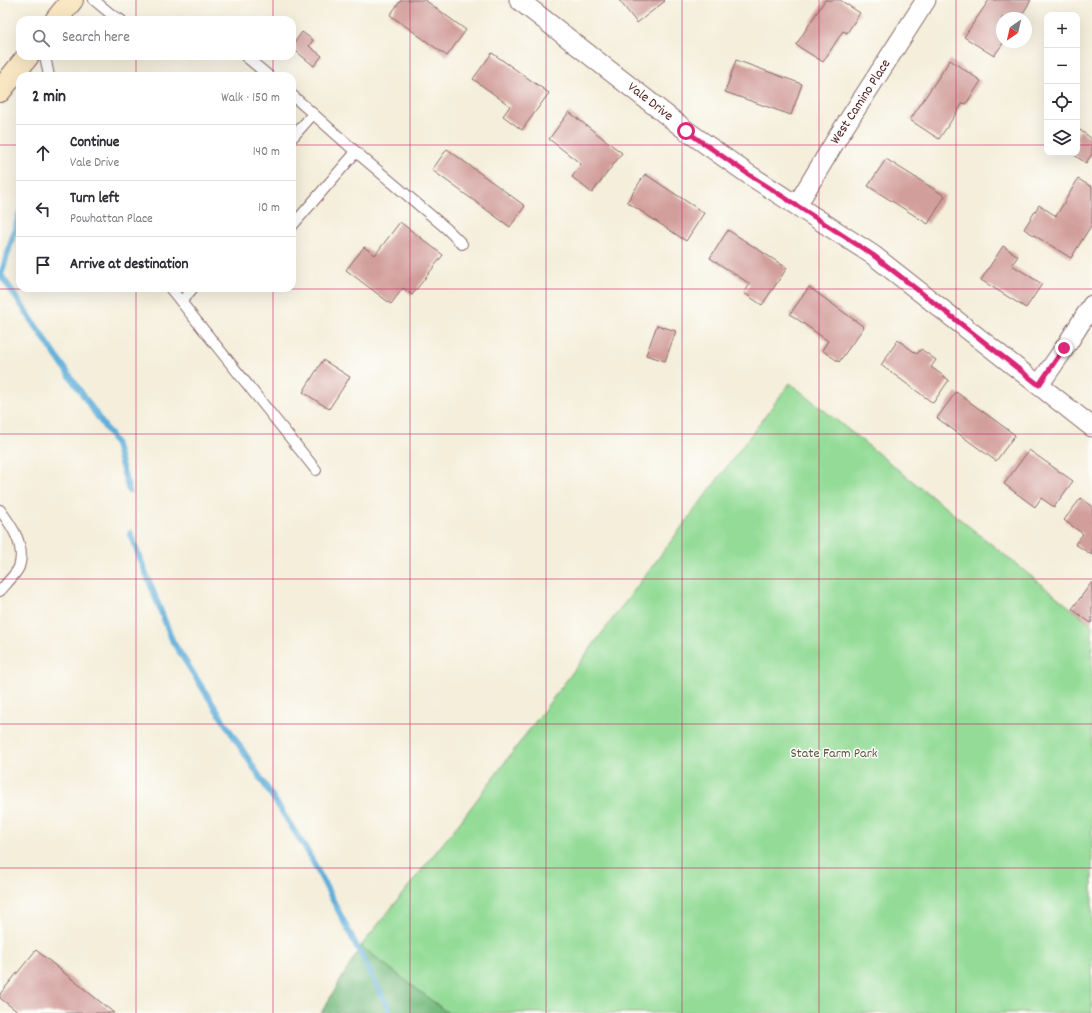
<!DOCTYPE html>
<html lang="en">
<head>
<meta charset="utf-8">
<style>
  :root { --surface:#fff; --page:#f7f7f7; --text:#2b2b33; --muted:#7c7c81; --line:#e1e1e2 }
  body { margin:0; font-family:Dekko,sans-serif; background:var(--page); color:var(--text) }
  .controls { position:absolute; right:12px; top:12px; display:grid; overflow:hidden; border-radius:8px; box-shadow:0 4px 16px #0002 }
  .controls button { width:36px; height:36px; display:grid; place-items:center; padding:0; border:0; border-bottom:1px solid var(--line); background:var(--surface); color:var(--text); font:20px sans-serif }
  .compass { position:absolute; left:996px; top:12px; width:36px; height:36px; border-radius:50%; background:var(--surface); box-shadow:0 4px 16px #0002; rotate:214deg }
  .stop { position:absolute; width:12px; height:12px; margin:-9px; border:3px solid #db2777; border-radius:50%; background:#fff }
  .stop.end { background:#db2777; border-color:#fff; box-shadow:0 1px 4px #0008 }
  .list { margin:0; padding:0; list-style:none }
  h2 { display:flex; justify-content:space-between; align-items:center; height:52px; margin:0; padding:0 16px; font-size:17px }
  h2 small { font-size:13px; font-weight:400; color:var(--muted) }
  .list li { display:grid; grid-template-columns:26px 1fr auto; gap:12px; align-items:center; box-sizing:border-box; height:56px; padding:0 16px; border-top:1px solid var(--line) }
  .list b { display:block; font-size:15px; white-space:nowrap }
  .list p { margin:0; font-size:13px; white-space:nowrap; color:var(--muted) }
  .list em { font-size:13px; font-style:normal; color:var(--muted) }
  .icon { flex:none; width:22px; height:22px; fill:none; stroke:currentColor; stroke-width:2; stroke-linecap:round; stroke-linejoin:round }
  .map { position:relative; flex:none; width:1092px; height:1013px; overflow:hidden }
  .search { position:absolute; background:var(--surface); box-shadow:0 4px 16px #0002; left:16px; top:16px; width:280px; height:44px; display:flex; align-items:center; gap:10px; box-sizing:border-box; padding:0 14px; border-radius:12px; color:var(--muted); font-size:15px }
  .panel { position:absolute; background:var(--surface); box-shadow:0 4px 16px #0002; left:16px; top:72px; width:280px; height:220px; border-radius:12px }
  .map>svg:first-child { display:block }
  .green { fill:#93db96; stroke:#6e7d60 }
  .forest { fill:#76bb7f; stroke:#606d55 }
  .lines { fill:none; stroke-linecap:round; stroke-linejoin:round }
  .stream { stroke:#60afda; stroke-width:6 }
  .building { fill:#d29e9b }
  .service-casing { stroke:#866768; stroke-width:12 }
  .minor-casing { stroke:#866768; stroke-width:21 }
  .secondary-casing { stroke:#866768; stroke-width:24 }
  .service { stroke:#fff; stroke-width:10 }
  .minor { stroke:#fff; stroke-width:19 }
  .secondary { stroke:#f9e7c3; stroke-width:22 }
  .route { stroke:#db2777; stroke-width:5 }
  .grid { fill:none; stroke:#c2185b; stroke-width:1; stroke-opacity:0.55 }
  .labels { text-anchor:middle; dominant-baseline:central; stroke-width:3; stroke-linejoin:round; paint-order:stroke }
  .street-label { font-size:14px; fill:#4a1f2b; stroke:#fdfcf7 }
  .park-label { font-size:14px; fill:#60574b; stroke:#fdfcf7 }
</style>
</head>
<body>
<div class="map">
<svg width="1092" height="1013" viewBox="0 0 1092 1013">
  <rect width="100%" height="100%" fill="#fdfcf7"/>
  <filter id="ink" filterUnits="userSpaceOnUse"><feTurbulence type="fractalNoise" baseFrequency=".025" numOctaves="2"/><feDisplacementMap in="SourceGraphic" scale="8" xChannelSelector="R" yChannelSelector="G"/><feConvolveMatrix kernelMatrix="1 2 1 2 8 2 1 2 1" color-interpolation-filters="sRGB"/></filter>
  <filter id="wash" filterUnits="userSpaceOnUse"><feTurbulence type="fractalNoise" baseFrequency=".012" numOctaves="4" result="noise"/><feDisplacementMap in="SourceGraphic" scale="16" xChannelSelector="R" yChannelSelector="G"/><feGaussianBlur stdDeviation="0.9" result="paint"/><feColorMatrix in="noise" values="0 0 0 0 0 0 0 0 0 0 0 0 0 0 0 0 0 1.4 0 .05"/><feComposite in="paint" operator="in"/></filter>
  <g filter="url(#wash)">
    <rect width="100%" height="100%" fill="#f4eeda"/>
    <path class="green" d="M 790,383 L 1092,625 L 1092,1013 L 448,1013 L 361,946 L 460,822 Z"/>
    <path class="forest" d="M 361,946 L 448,1013 L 321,1013 Z"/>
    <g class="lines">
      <path class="stream" d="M 20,212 L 1,275 L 115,442 L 129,491
        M 130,533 L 173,642 L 308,852 L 391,1013"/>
    </g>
    <g id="blocks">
      <path class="building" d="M 401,0 L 425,0 L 466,30 L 447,56 L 390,15 Z
        M 619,0 L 664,0 L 665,1 L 637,23 Z
        M 825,0 L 840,0 L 860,13 L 847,33 L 843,31 L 823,62 L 796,45 Z
        M 989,0 L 1031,0 L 1020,18 L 1002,18 L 1002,42 L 1004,42 L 994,56 L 964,37 Z
        M 302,32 L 313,40 L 309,46 L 322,56 L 314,66 L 292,48 L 292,46 Z
        M 492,53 L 549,93 L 522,130 L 503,116 L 510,106 L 473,79 Z
        M 736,60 L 802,84 L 791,115 L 725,92 Z
        M 950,60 L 981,81 L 966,104 L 963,103 L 939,139 L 910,120 Z
        M 569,112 L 622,153 L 592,193 L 572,177 L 581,164 L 549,139 Z
        M 1080,130 L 1092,139 L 1092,154 L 1086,163 L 1071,153 L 1077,153 L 1077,134 Z
        M 447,149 L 525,206 L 510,227 L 432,170 Z
        M 886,159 L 945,196 L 928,224 L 868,186 Z
        M 645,174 L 704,213 L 686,241 L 627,202 Z
        M 1078,179 L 1092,187 L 1092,224 L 1071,258 L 1024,229 L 1039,205 L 1056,216 Z
        M 400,222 L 443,255 L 412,295 L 403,288 L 391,304 L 346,270 L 364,247 L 375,255 Z
        M 728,230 L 787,268 L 762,305 L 744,293 L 750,284 L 710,258 Z
        M 1003,246 L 1018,256 L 1012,265 L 1042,284 L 1026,308 L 981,280 Z
        M 809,287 L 864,327 L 839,362 L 822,350 L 828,341 L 790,314 Z
        M 657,325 L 676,331 L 665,361 L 646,355 Z
        M 898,340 L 917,354 L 921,349 L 936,360 L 931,367 L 949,380 L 933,403 L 881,365 Z
        M 323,360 L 350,377 L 329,409 L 303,392 Z
        M 956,392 L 1015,435 L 996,461 L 937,418 Z
        M 1029,450 L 1073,481 L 1054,507 L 1041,498 L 1035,507 L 1004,484 Z
        M 1081,498 L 1092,506 L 1092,555 L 1075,544 L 1083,534 L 1064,520 Z
        M 1092,582 L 1092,621 L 1091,623 L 1072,609 Z
        M 36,950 L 114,1013 L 19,1013 L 0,998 L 0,994 Z"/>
    </g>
  </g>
  <g filter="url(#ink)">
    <use href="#blocks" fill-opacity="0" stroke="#866768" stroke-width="1"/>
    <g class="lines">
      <g class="service-casing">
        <path id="service" d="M 94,0 L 112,15 L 121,20
          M 45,56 L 49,76
          M 245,56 L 269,76
          M 292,95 L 356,152
          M 292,138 L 313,114
          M 292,226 L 356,152 L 447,229 L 462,244
          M 170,288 L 316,470
          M 181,302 L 193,288
          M 0,510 C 12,526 26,546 19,567 C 17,573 4,586 0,591"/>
      </g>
      <g class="minor-casing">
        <path id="minor" d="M 519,0 L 687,131 L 748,174 L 873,255 L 1092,427
          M 797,205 L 839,135 L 926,0
          M 1039,385 L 1064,349 L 1092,305"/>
      </g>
      <g class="secondary-casing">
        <path id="secondary" d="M 56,20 L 72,0
          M 0,91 L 28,56"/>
      </g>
      <use href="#service" class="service"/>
      <use href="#minor" class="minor"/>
      <use href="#secondary" class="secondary"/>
    </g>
  </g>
  <g class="lines" filter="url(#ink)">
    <path class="route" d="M 686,131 L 748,174 L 873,255 L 1039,385 L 1064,348"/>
  </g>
  <path class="grid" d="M 136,0 L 136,20M 273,0 L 273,20M 410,0 L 410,1013M 546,0 L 546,1013M 682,0 L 682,1013M 819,0 L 819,1013M 956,0 L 956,1013M 136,56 L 136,76M 273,56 L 273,76M 0,145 L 20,145M 292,145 L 1047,145M 1077,145 L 1092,145M 136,288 L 136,1013M 273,288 L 273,1013M 0,289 L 1092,289M 0,434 L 1092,434M 0,579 L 1092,579M 0,724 L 1092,724M 0,868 L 1092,868"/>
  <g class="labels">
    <g class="street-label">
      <text transform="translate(650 102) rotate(38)">Vale Drive</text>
      <text transform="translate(861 102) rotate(-57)">West Camino Place</text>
    </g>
    <g class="park-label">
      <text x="834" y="754">State Farm Park</text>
    </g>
  </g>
</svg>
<div class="controls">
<button>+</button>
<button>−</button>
<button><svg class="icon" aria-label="locate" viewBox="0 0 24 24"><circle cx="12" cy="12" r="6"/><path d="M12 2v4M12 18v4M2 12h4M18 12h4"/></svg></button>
<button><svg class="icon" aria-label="layers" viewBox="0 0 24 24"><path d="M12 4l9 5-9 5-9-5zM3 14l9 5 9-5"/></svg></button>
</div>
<svg class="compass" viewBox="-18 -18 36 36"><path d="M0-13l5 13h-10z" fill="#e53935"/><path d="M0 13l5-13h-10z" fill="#7c7c81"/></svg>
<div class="stop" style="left:686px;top:131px"></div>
<div class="stop end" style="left:1064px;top:348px"></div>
<div class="search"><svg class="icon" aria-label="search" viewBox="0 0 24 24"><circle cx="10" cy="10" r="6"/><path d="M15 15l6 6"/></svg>Search here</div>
<section class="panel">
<h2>2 min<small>Walk · 150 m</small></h2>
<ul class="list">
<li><svg class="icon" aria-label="ahead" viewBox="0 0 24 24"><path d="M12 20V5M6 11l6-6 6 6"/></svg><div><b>Continue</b><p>Vale Drive</p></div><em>140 m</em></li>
<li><svg class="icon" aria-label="left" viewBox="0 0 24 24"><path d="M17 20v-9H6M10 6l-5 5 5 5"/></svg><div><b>Turn left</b><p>Powhattan Place</p></div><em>10 m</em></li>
<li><svg class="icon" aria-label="arrive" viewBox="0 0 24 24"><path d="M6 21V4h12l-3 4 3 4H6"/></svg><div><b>Arrive at destination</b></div></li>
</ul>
</section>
</div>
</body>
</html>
